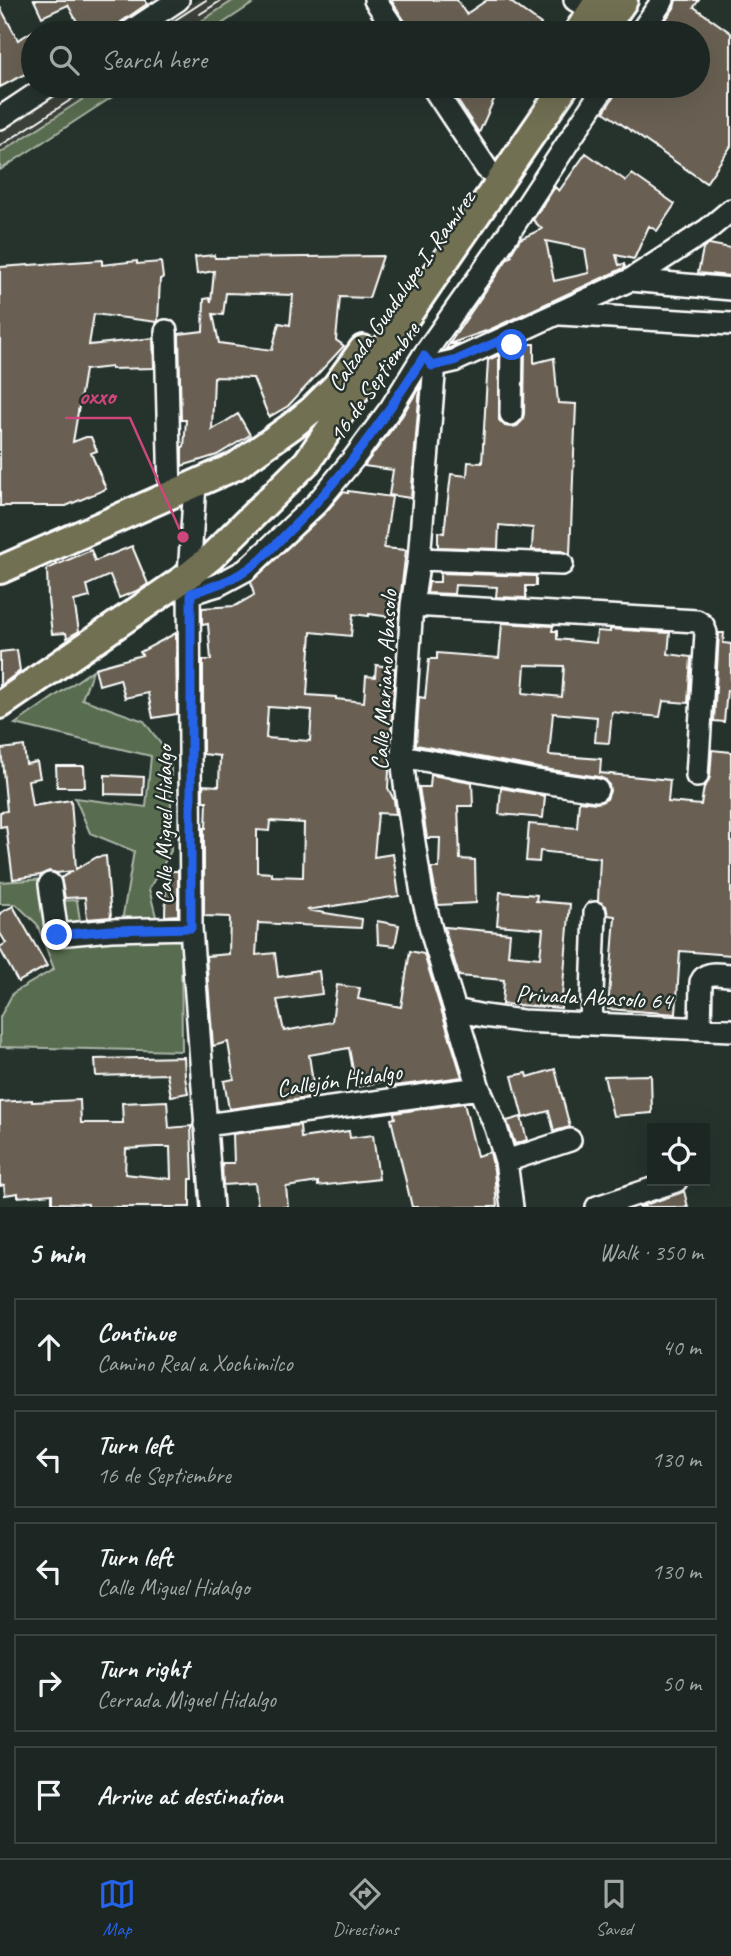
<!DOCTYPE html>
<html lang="en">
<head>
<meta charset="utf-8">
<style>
  :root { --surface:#1c2622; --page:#29322f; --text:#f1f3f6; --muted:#a0a5a5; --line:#3a4340; --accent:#2563eb }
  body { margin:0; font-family:Caveat,sans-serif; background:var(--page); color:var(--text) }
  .controls { position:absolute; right:21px; bottom:21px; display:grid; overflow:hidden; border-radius:0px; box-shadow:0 7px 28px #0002 }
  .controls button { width:63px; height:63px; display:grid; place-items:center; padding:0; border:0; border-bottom:2px solid var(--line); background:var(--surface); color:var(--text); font:35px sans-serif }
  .stop { position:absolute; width:21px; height:21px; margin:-16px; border:5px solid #2563eb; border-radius:50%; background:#fff }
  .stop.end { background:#2563eb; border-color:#fff; box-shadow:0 2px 7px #0008 }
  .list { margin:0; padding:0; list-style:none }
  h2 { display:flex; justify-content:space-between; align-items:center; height:91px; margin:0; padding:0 28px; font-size:30px }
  h2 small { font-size:23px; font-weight:400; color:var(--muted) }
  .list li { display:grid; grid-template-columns:46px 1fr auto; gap:21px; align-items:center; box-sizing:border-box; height:98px; margin:0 14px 14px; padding:0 14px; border:2px solid var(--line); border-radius:0px }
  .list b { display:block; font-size:26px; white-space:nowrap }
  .list p { margin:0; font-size:23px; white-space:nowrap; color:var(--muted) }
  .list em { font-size:23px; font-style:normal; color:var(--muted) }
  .icon { flex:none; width:38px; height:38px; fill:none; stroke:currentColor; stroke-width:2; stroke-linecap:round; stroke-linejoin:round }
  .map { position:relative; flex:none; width:731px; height:1207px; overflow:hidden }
  .search { position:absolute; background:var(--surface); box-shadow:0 7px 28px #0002; left:21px; right:21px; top:21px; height:77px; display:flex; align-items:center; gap:18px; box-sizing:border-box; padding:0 24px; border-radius:38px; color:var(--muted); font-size:26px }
  .sheet { height:651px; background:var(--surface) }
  nav { display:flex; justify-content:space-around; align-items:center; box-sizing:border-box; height:98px; border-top:2px solid var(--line); background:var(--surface); font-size:19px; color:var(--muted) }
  nav a { display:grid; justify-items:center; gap:4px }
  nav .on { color:var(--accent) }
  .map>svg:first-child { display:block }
  .built { fill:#3a4138 }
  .green { fill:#586c50; stroke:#acb6a8; stroke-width:2 }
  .building { fill:#696152; stroke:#fff; stroke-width:2; fill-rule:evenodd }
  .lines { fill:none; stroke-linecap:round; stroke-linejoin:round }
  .minor-casing { stroke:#fff; stroke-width:26 }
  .major-casing { stroke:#fff; stroke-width:32 }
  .minor { stroke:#26332d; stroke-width:21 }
  .major { stroke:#716f52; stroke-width:26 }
  .tram { stroke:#fff; stroke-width:2 }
  .route { stroke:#2563eb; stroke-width:9 }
  .labels { text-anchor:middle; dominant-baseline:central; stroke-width:5; stroke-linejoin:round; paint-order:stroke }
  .street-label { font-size:24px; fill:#fff; stroke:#26332d }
  .leader { fill:none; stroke:#ce467c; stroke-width:2.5 }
  .callout-dot { fill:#ce467c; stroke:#26332d; stroke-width:2.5 }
  .callout-label { font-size:26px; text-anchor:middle; font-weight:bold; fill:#ce467c; stroke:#26332d; stroke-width:5; stroke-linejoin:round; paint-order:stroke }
</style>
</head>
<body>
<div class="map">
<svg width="731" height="1207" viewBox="0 0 731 1207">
  <rect width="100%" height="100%" fill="#26332d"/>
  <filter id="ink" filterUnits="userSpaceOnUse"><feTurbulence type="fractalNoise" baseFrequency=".0143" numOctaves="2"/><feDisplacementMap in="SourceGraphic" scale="14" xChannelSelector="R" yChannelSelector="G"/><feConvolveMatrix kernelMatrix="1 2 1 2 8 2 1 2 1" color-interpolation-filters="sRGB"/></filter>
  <g filter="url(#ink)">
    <path class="built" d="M 198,0 L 234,0 L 183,33 L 147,33 Z
      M 66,86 L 103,86 L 0,153 L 0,129 Z"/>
    <path class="green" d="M 234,0 L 258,0 L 208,33 L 183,33 Z
      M 103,86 L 129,86 L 0,170 L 0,153 Z
      M 93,670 L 82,699 L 144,721 L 171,758 L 171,851 L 149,889 L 159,928 L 181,939 L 182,1051 L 0,1047 L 0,1017 L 13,993 L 54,969 L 37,924 L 16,904 L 0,904 L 0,882 L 46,879 L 56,901 L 77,900 L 83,941 L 121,927 L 134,851 L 90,833 L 75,798 L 146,807 L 151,756 L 15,724 Z"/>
    <path class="building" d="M 34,0 L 145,0 L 147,4 L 121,22 L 115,31 L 111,33 L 83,33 L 68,5 L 42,17 Z
      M 391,0 L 457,0 L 466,14 L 487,0 L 508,0 L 541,24 L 535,33 L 410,33 L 408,26 Z
      M 676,0 L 699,0 L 694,7 L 731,33 L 731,146 L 706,183 L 604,112 L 616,93 L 618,86 L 698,86 L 698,33 L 656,33 L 674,8 Z
      M 0,7 L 18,40 L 33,31 L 33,70 L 0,87 Z
      M 448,86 L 500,86 L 479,133 Z
      M 586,153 L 626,181 L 632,174 L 675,204 L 657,231 L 649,226 L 634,259 L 616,255 L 619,265 L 624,264 L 625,267 L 624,268 L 489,330 L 449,344 L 459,344 L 445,350 L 508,258 L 512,256 L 511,254 L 520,239 L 542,229 L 533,220 L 555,187 L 559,191 ZM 546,241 L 585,249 L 589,273 L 554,281 Z
      M 709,244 L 731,248 L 731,276 L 698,273 L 703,249 Z
      M 214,255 L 215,258 L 383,256 L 369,298 L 340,297 L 336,340 L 344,346 L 288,406 L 269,417 L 253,378 L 214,377 L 212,430 L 238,414 L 250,435 L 217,455 L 182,466 L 182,447 L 184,447 L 186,420 L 181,420 L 179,334 L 203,331 L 204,299 L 210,298 L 211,302 L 214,271 L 197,274 L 195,257 ZM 226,293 L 293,295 L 290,325 L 279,323 L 272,350 L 219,343 L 213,314 L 223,315 Z
      M 102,260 L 102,265 L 137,261 L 137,264 L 161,262 L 163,278 L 160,279 L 158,321 L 157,322 L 94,314 L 89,345 L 153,338 L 154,368 L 111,369 L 111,367 L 85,370 L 73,442 L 86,437 L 91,437 L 97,451 L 91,453 L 106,489 L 66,506 L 0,506 L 0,267 Z
      M 525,344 L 534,344 L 534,363 L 554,358 L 558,403 L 576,404 L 570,554 L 562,551 L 532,550 L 533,528 L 499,525 L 498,549 L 438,547 L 438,532 L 444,533 L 451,474 L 467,476 L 468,462 L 482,463 L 488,360 L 499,355 L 499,420 L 505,426 L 511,427 L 517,426 L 522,421 L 524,414 Z
      M 420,386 L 411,498 L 389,495 L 393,470 L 364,466 L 402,416 Z
      M 348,491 L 392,497 L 384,548 L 406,550 L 398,618 L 369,614 L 369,616 L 353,614 L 351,636 L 311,632 L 307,695 L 336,697 L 336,699 L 364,702 L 366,676 L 375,677 L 376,665 L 395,668 L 388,788 L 394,800 L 396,814 L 378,813 L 374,857 L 393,854 L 399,896 L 307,910 L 362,919 L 361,928 L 258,923 L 256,955 L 275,953 L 278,977 L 319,971 L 322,994 L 277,1000 L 284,1031 L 332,1022 L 337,985 L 360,988 L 358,999 L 401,1007 L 410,951 L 424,954 L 462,1077 L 388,1087 L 386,1081 L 356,1087 L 349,1048 L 309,1055 L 315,1097 L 229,1109 L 224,1081 L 234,1079 L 228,1042 L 213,1046 L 206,956 L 229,954 L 230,917 L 204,916 L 204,828 L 206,828 L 207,801 L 203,801 L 203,785 L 219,786 L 220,756 L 203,754 L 203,660 L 211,660 L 208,624 L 202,625 L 202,608 L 235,606 L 254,595 L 251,582 L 326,512 L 343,492 L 348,493 ZM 268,707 L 312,710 L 310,741 L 266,738 ZM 270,821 L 304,823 L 303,877 L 272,876 L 272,873 L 257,872 L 257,830 L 269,831 Z
      M 132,546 L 148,584 L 139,590 L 119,598 L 110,575 L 87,585 L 90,597 L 74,601 L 79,631 L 67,638 L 66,633 L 52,634 L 48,599 L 47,569 L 91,550 L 95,561 Z
      M 440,573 L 536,576 L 536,586 L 526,586 L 526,598 L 496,597 L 497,587 L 455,585 L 454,594 L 427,593 L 429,582 L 440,582 Z
      M 502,623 L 553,626 L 552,631 L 557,631 L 557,639 L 596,643 L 597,631 L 610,632 L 610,629 L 670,633 L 668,654 L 691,657 L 688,703 L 663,701 L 660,717 L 612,712 L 609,743 L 595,742 L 597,717 L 553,713 L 549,755 L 601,759 L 600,773 L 670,780 L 668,802 L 701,805 L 704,787 L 707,784 L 710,777 L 712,750 L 731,752 L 731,955 L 680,951 L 676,1014 L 608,1009 L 615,916 L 608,915 L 606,906 L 598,901 L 600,858 L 540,851 L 539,862 L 526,861 L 529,824 L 577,828 L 579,801 L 596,803 L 601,802 L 607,799 L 610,791 L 609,785 L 606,780 L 599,777 L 538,768 L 416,745 L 419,697 L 425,698 L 429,659 L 437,659 L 437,653 L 499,658 ZM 525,665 L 564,666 L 562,697 L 523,693 Z
      M 176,633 L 177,714 L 153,718 L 148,693 L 125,698 L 120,679 L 99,685 L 95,668 L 142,655 L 140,652 Z
      M 719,633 L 724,633 L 723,643 L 731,644 L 731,690 L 727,690 L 724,722 L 714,721 Z
      M 17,650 L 20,671 L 0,686 L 0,652 Z
      M 24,746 L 26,764 L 37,762 L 40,778 L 28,780 L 32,806 L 71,800 L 76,869 L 97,857 L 106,856 L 111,917 L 87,919 L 85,897 L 65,898 L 61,878 L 73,871 L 57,873 L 49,871 L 41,875 L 13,879 L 6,826 L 0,827 L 0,812 L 7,811 L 1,749 Z
      M 56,766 L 84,766 L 85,787 L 57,787 Z
      M 105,775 L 144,777 L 143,795 L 105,794 Z
      M 431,775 L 472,782 L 473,806 L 458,806 L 460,859 L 475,860 L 476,903 L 438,905 L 431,868 L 439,868 L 440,838 L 427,838 L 419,787 L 430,787 Z
      M 501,788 L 545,796 L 543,818 L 499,814 Z
      M 166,871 L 178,871 L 178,915 L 165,916 Z
      M 500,892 L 537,895 L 536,901 L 570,904 L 561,1008 L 502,1004 L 504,980 L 459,976 L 444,927 L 510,933 L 508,955 L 540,958 L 543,929 L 497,925 Z
      M 13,906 L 47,966 L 18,982 L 0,949 L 0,947 L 6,943 L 0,933 L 0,913 Z
      M 377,921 L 399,925 L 395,946 L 378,944 Z
      M 184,1057 L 185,1077 L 188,1093 L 171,1096 L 167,1074 L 96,1076 L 95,1059 Z
      M 555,1069 L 570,1127 L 554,1131 L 549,1111 L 523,1118 L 512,1076 L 527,1073 L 528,1077 Z
      M 651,1075 L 652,1113 L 613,1116 L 604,1076 Z
      M 32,1100 L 32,1102 L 80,1100 L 81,1123 L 123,1123 L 122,1103 L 167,1101 L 169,1128 L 191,1126 L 193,1179 L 190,1179 L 190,1207 L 88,1207 L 88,1204 L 52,1203 L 52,1194 L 18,1197 L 18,1193 L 5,1195 L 4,1185 L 0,1186 L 0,1102 ZM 155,1147 L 170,1147 L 171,1179 L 125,1174 L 126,1149 Z
      M 464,1103 L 477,1156 L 490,1152 L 494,1170 L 497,1207 L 412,1207 L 391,1119 L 395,1118 L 394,1113 Z
      M 521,1117 L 527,1140 L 515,1144 L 507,1121 Z
      M 300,1125 L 301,1138 L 349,1131 L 350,1138 L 373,1135 L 379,1179 L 318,1186 L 318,1182 L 286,1187 L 288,1207 L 258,1207 L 255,1183 L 223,1185 L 222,1163 L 234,1163 L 233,1134 Z
      M 684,1191 L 688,1207 L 639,1207 L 680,1193 Z"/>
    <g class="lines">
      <g class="minor-casing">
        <path id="minor" d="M 375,0 L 397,33
          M 575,0 L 592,10
          M 128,33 L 178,0
          M 640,33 L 663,0
          M 432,86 L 487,169
          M 0,118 L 48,86
          M 630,280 L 731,289
          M 560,314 L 731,324
          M 166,331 L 170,496
          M 510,336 L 512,345 L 511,414
          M 423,356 L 432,366 L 434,376 L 419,559 L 412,605 L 402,756 L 405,784 L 422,894 L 434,941 L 479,1088 L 496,1128 L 506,1161 L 512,1207
          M 432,366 L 454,361 L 630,280 L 707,230 L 731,210
          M 195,484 L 189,575 L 191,928 L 212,1207
          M 419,559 L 562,564
          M 191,593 L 218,585 L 246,570 L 317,503 L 354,458 L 391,408 L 423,356 L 495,254 L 605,86
          M 412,605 L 697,621 L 703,625 L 706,633 L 697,776
          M 402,756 L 536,781 L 597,790
          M 50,884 L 57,935 L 111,930 L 191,928
          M 455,1010 L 484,1016 L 522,1021 L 731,1030
          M 591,1023 L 595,913
          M 700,1028 L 701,982 C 706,970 720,975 731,975
          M 205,1125 L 479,1088
          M 506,1161 L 570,1140
          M 597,1207 L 676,1181"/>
      </g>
      <g class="major-casing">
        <path id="major" d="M 577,33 L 599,0
          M 601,33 L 624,0
          M 0,570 L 236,466 L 292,426 L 313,409 L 336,386 L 363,349
          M 0,705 L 189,575 L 210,558 L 307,462 L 565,86"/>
      </g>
      <use href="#minor" class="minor"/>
      <use href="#major" class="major"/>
      <path class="tram" d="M 200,14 L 222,0
        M 155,33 L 206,0
        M 0,146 L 92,86"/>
    </g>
  </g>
  <g class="lines" filter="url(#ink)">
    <path class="route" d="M 57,935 L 111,930 L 191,928 L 191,593 C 210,588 228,582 245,571 C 261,561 276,544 289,531 C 342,479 384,419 424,356 L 432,366 L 454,361 L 510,336 L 512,345"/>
  </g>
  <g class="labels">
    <g class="street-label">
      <text transform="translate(401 291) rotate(-55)">Calzada Guadalupe I. Ramírez</text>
      <text transform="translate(374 382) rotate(-55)">16 de Septiembre</text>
      <text transform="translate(384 680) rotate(-87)">Calle Mariano Abasolo</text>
      <text transform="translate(164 825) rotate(-90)">Calle Miguel Hidalgo</text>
      <text transform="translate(594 997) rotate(3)">Privada Abasolo 64</text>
      <text transform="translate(339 1080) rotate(-8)">Callejón Hidalgo</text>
    </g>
  </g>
  <path class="leader" d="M183 537L130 418H65"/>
  <circle class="callout-dot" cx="183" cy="537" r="7"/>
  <g class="callout-label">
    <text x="97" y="404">oxxo</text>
  </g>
</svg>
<div class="controls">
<button><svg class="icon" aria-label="locate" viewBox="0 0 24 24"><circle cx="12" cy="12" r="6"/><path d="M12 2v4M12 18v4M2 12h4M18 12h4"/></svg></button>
</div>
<div class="stop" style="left:512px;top:345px"></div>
<div class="stop end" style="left:57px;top:935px"></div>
<div class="search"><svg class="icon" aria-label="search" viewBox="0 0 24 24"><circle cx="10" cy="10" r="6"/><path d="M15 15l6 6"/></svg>Search here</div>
</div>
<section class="sheet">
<h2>5 min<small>Walk · 350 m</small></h2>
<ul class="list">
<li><svg class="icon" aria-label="ahead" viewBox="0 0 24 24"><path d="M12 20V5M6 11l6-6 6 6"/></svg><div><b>Continue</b><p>Camino Real a Xochimilco</p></div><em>40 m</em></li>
<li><svg class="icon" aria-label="left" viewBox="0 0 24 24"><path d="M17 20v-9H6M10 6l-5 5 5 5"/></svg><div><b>Turn left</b><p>16 de Septiembre</p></div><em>130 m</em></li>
<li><svg class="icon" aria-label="left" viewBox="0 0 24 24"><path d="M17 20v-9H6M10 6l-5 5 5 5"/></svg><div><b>Turn left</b><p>Calle Miguel Hidalgo</p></div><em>130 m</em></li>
<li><svg class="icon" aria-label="right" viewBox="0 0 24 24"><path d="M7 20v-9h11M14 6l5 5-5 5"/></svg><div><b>Turn right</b><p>Cerrada Miguel Hidalgo</p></div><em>50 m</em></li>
<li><svg class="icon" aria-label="arrive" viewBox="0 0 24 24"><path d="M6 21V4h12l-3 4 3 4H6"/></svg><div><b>Arrive at destination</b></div></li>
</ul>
</section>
<nav>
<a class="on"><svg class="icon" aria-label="map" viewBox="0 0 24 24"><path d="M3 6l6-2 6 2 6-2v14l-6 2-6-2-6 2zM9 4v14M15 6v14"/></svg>Map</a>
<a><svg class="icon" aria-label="directions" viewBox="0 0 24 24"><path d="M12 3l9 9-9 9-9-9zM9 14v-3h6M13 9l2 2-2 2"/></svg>Directions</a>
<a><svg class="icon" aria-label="saved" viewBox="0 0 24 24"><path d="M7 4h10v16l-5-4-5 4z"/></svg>Saved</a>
</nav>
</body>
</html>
